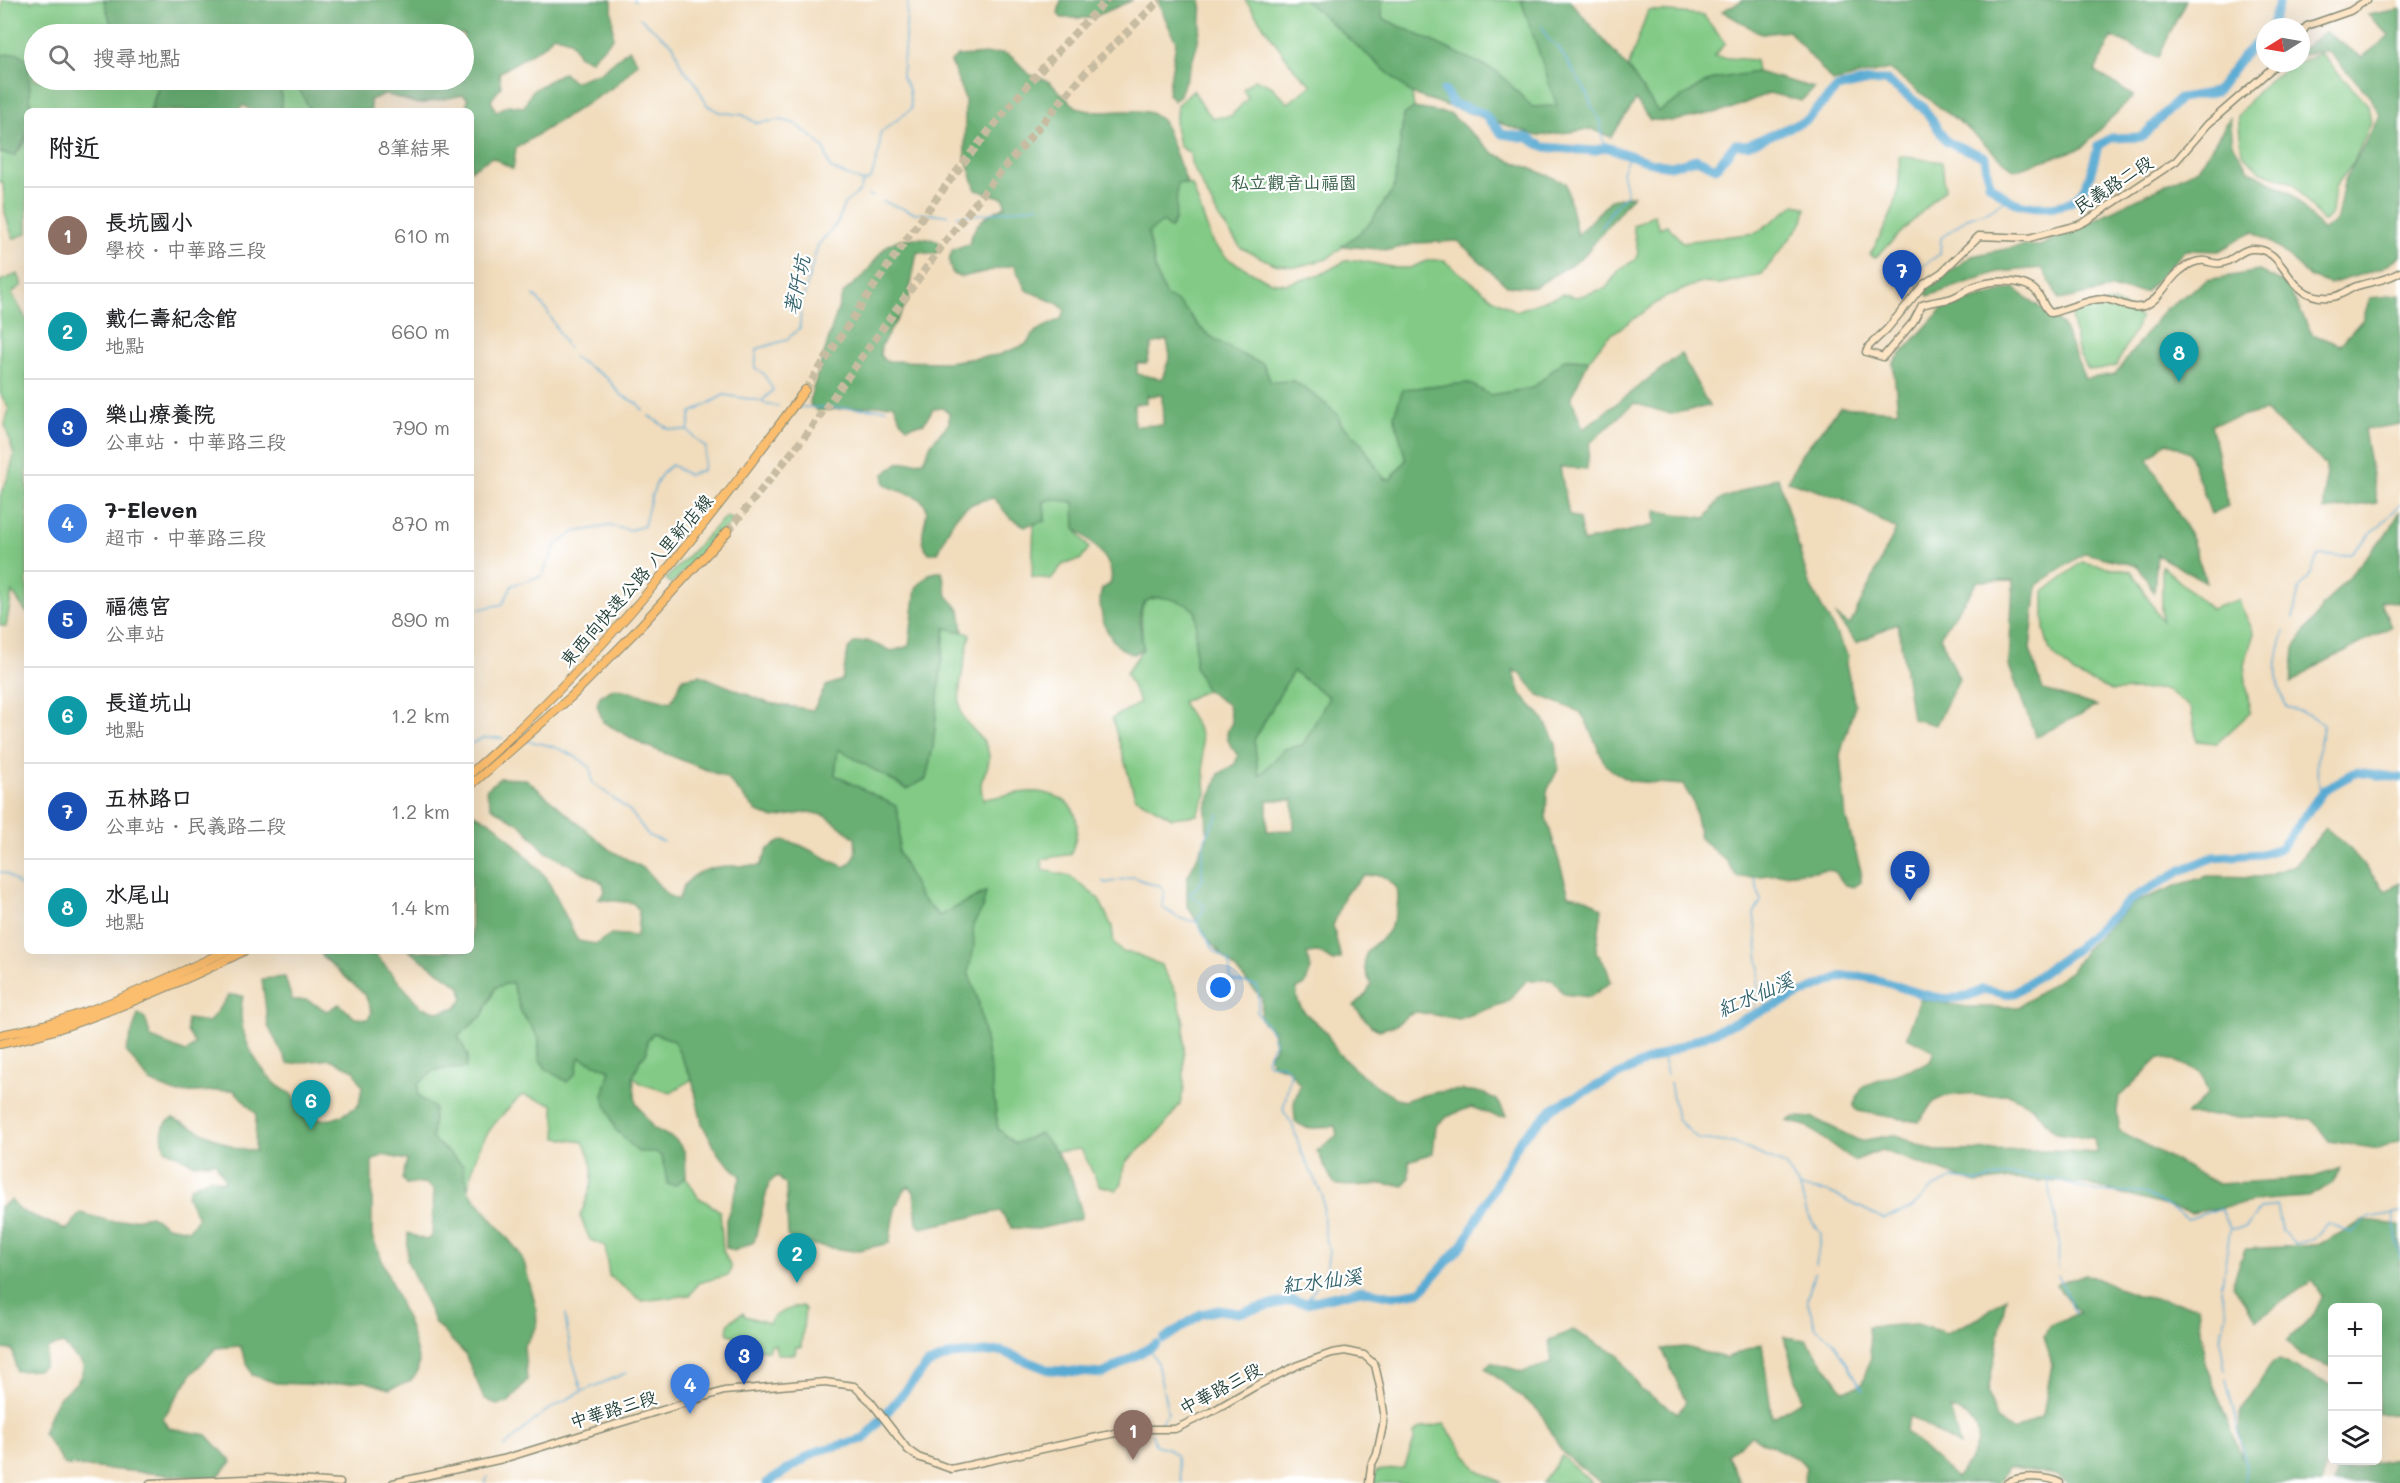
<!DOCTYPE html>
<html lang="zh-TW">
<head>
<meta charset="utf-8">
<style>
  :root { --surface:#fff; --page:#f6f6f6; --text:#202124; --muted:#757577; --line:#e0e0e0; --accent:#db2777 }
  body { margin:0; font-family:Mali,"LXGW WenKai TC",sans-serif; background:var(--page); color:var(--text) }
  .controls { position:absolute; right:18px; bottom:18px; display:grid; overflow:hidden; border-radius:9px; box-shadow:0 6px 24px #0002 }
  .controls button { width:54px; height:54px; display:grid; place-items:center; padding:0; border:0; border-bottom:2px solid var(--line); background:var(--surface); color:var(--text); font:30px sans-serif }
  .compass { position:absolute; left:2256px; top:18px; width:54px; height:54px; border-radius:50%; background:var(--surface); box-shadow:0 6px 24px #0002; rotate:259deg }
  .you { position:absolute; left:1221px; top:988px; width:21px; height:21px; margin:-15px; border:4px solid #fff; border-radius:50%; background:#1a73e8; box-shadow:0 0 0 9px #1a73e833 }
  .badge { display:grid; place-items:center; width:39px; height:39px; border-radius:50%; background:var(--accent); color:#fff; font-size:20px; font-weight:700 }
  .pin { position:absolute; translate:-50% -50px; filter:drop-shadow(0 2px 3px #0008) }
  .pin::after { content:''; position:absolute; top:32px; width:21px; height:18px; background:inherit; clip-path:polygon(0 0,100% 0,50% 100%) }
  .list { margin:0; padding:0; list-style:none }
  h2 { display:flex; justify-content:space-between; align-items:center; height:78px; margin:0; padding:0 24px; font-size:26px }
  h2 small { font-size:20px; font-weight:400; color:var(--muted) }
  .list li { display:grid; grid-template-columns:39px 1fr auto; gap:18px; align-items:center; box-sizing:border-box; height:96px; padding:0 24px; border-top:2px solid var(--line) }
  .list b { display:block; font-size:22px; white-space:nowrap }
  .list p { margin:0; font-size:20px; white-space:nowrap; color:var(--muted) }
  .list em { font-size:20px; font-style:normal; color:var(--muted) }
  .icon { flex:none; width:33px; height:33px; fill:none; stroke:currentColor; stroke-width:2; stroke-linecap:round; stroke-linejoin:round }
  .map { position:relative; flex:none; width:2400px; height:1483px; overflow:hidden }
  .search { position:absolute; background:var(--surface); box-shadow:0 6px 24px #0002; left:24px; top:24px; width:450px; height:66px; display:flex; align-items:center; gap:15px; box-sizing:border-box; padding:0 21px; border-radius:33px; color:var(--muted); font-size:22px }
  .panel { position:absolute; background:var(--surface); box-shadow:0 6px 24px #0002; left:24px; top:108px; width:450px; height:846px; border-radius:9px }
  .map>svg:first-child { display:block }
  .green { fill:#82ca86; stroke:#50845d; stroke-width:1.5 }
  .forest { fill:#69ae73; stroke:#447654; stroke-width:1.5; fill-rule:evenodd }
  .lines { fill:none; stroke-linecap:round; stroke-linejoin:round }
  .stream { stroke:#59aad3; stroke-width:1.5 }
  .river { stroke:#59aad3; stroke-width:9 }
  .trunk-tunnel { stroke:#c7bca1; stroke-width:8; stroke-dasharray:8 4; stroke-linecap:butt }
  .secondary-casing { stroke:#888c78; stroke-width:9 }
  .trunk-casing { stroke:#888c78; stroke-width:10 }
  .secondary { stroke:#fde5c5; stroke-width:6 }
  .trunk { stroke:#fbbd6e; stroke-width:8 }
  .labels { text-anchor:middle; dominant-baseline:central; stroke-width:4.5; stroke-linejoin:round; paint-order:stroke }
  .park-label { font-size:18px; fill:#386048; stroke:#fff }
  .street-label { font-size:18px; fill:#1f3d34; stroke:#fff }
  .water-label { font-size:20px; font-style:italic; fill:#33636c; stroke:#fff }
</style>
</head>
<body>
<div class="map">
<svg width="2400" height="1483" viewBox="0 0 2400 1483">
  <rect width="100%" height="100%" fill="#fff"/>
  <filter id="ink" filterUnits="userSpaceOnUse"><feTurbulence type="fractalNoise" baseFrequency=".0167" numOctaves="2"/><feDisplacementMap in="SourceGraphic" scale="12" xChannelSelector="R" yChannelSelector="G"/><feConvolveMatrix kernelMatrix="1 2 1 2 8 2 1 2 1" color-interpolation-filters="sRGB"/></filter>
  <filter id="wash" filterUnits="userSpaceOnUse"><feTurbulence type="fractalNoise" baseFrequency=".008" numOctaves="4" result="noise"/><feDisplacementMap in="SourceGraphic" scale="24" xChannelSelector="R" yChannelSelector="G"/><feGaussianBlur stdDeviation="1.35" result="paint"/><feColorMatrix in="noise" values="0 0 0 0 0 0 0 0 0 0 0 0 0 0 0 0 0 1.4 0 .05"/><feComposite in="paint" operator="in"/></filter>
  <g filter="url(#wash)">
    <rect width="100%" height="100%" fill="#f1dcbc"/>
    <path class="green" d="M 2,0 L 30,0 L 31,2 L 36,0 L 104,0 L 114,34 L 34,34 L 34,80 L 159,80 L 159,84 L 150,111 L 31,111 L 28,60 L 0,56 Z
      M 1245,0 L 1305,0 L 1412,94 L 1414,108 L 1404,115 L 1394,188 L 1367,227 L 1327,259 L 1296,267 L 1274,264 L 1241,248 L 1219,218 L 1191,163 L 1190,153 L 1179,146 L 1175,125 L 1177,105 L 1193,90 L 1205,109 L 1213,118 L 1231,116 L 1248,98 L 1243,89 L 1255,79 L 1271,86 L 1288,103 L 1312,85 L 1295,70 Z
      M 1382,0 L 1523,0 L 1557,106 L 1532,107 L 1498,72 L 1382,18 Z
      M 1648,10 L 1703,15 L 1725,43 L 1714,57 L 1755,60 L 1757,72 L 1710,80 L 1658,112 L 1628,68 Z
      M 2320,53 L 2368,105 L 2371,123 L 2353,163 L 2335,187 L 2332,213 L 2323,222 L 2293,183 L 2260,171 L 2242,153 L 2238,116 C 2265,78 2279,71 2320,53 Z
      M 298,87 L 311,111 L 281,111 L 281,88 Z
      M 27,133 L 27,233 L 13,239 L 5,213 L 3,182 L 0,182 L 0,152 L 14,156 L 24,144 Z
      M 1899,156 L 1942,162 L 1945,189 L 1875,258 L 1870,255 C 1891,216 1902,203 1899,156 Z
      M 1178,183 L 1192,185 L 1212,242 L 1228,259 L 1270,282 L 1286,284 L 1320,275 L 1345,261 L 1357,260 L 1396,268 L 1410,268 L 1429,260 L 1443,260 L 1494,299 L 1516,311 L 1563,294 L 1577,297 L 1606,288 L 1620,269 L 1635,260 L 1638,253 L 1633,226 L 1654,214 L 1659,228 L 1667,225 L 1682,242 L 1756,233 L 1796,204 L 1806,208 L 1803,222 L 1762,274 L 1720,284 L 1698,283 L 1664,298 L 1606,338 L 1589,360 L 1565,359 L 1533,388 L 1490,395 L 1469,383 L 1446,386 L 1394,415 L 1406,460 L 1391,479 L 1384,479 L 1359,440 L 1341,424 L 1338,415 L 1318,398 L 1294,381 L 1271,382 L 1263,364 C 1243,356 1221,345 1204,331 C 1190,319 1185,302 1166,297 L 1156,273 L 1148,232 L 1163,222 L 1175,222 L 1175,196 Z
      M 18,274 L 22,285 L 12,293 L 27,321 L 27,613 L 12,592 L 6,627 L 0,625 L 0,496 L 9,475 L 14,455 L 5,425 L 9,409 L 0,393 L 0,281 Z
      M 2113,302 L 2129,309 L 2141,318 L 2116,366 L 2099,370 L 2088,369 L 2079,355 L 2071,316 L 2089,307 Z
      M 1050,499 L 1075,502 L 1075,528 L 1089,548 L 1080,560 L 1064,563 L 1051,579 L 1032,577 L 1034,524 L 1045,521 L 1044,502 Z
      M 727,517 L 734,520 L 671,584 L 666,579 L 722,520 Z
      M 2082,562 L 2132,572 L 2162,621 L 2162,566 L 2211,609 L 2238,600 L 2254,633 L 2244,665 L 2250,713 L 2217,743 L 2197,741 L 2191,708 L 2164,689 L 2112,691 L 2074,674 L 2050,651 L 2044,630 L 2044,592 Z
      M 1166,597 L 1191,605 L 1196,613 L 1195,666 L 1206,690 L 1182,702 L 1201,734 L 1206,794 L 1197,815 L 1172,818 L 1135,797 L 1112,718 L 1140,703 L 1126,673 L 1143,649 L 1141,613 L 1143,605 L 1149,599 Z
      M 945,627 L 970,634 C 967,655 953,698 963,717 C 971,731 990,740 989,760 C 987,778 977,774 983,799 C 1001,797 1021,790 1039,792 C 1079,798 1083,821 1071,854 L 1042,859 L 1043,870 L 1070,876 L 1099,899 L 1112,927 L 1114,943 L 1122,952 L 1136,954 L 1161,965 L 1177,994 L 1184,1023 L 1184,1089 L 1180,1104 L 1161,1130 L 1126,1162 L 1123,1169 L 1122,1183 L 1117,1190 L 1099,1185 L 1081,1149 L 1056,1152 L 1040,1133 L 1015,1144 L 998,1129 L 990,1068 L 978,1000 L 968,972 L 973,948 L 973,925 L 982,909 L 985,892 L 940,916 L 920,897 L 898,851 L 900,824 L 835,775 L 838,748 L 907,789 L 926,779 L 933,747 Z
      M 1293,671 L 1329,697 L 1303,745 L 1285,749 L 1259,777 L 1254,740 Z
      M 512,982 L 521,1012 L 539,1038 L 539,1058 L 579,1057 L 610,1070 L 603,1096 L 662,1157 L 668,1184 L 675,1185 L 686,1177 L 698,1197 L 720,1211 L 723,1250 L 731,1268 L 729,1275 L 698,1283 L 690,1295 L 642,1301 L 609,1276 L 605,1246 L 590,1240 L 580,1216 C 592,1187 599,1171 583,1142 L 557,1138 L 553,1104 L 522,1095 C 504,1112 483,1133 476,1157 C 472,1168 470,1179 468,1190 L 463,1165 L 432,1139 L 433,1108 L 418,1096 L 418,1084 L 435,1070 L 466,1067 L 468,1056 L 458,1036 L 482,1016 L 496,987 Z
      M 653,1033 L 673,1040 L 692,1079 L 671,1093 L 642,1084 L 633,1077 L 640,1060 L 647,1052 L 647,1041 Z
      M 802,1306 L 805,1309 L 801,1347 L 796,1347 L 795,1354 L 777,1354 L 775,1345 L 770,1345 L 768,1351 L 755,1348 L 754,1342 L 737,1340 L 733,1335 L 728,1334 C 725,1323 734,1318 743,1313 L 745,1316 L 769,1323 C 775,1313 791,1308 802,1306 Z
      M 1444,1424 L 1476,1469 L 1502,1483 L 1373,1483 L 1376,1471 L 1404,1468 L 1414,1441 L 1414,1433 L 1421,1428 Z
      M 1562,1456 L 1592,1483 L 1542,1483 Z"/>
    <path class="forest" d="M 104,0 L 612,0 L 613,38 L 591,60 L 579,56 L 570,40 L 553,35 L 545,45 L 499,73 L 501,87 L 491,100 L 496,112 L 508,105 L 524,107 L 532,91 L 560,74 L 564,73 L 573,82 L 601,72 L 629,49 L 638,63 L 615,86 L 516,148 L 513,169 L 492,157 L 471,170 L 471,111 L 467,111 L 467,97 L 463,95 L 418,104 L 385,94 L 370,100 L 371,111 L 311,111 L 298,87 L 281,88 L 281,111 L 251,111 L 244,105 L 237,111 L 151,111 L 159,84 L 159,80 L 464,80 L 464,34 L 114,34 Z
      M 1061,0 L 1133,0 L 1091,18 L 1062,18 L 1058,14 Z
      M 1157,0 L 1201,0 C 1204,36 1192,61 1180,95 L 1174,101 L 1168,94 L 1176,42 Z
      M 1305,0 L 1382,0 L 1382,18 L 1498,72 L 1532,107 L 1557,106 L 1521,0 L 1569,0 L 1628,68 L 1658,112 L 1710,80 L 1757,72 L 1814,88 L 1801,101 L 1769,93 L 1728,110 L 1674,121 L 1650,120 L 1636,100 L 1611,137 L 1592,129 L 1538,136 L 1412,94 Z
      M 1744,0 L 2186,0 L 2158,58 L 2112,37 L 2095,71 L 2133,96 L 2082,148 L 2014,170 L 1967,128 L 1889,69 L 1833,82 L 1789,31 L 1761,34 L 1722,11 Z
      M 2400,9 L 2400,256 L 2382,268 L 2330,284 L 2310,277 L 2279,248 L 2253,231 L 2219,251 L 2185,250 L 2145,292 L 2111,289 L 2060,300 L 2042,268 L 1998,272 L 1928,296 L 1924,289 L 1972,256 L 2025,245 L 2040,246 L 2198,169 L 2230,118 L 2233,144 L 2249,170 L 2290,192 L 2323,231 L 2337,219 L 2344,182 L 2380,115 L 2368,94 L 2328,51 L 2301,54 L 2301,50 L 2325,32 L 2362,57 L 2390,36 L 2368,15 Z
      M 18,53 L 28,60 L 31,111 L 27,111 C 27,132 28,139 14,156 L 0,152 L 0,55 Z
      M 1003,53 C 1015,56 1019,65 1028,73 C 1034,78 1042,77 1049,82 C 1059,89 1069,105 1081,109 C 1107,118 1149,100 1164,123 L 1187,183 L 1178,183 C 1175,198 1179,217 1170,229 L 1163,222 L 1148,233 L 1156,273 L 1166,296 C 1185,302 1190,319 1204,331 C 1221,345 1243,356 1263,364 L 1271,382 L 1294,381 L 1318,398 L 1338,415 L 1341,424 L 1359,440 L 1384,479 L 1391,479 L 1406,460 L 1394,415 L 1403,389 L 1469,383 L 1490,395 L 1533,388 L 1565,359 L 1589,360 L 1571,397 L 1583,429 L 1681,354 L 1709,406 L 1671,414 L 1634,403 L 1590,443 L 1587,469 L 1560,467 L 1569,515 L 1579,519 L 1583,542 L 1655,525 L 1655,511 L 1706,518 L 1719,500 L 1778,477 L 1809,583 L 1848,656 L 1846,664 L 1855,705 L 1840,755 L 1846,818 L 1861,871 L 1861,882 L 1854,887 L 1845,885 L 1834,871 L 1825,870 L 1738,878 L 1728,863 L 1700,838 L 1693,801 L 1683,785 L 1630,781 L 1613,771 L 1605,764 L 1585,719 L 1580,712 L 1538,695 L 1521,674 L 1513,670 L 1521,694 L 1544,720 L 1556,743 L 1558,769 L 1547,791 L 1546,817 L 1569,895 L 1586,898 L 1602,909 L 1596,952 L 1606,966 L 1611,982 L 1590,997 L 1564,994 L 1553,980 L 1527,980 L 1507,1002 L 1459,1019 L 1417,1012 L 1409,1014 L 1396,1025 L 1379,1030 L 1371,1026 L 1354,1006 L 1367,993 L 1371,984 C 1367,976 1363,966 1365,957 C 1367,947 1378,943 1384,936 C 1393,926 1403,899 1395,886 C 1392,882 1385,878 1380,875 L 1364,876 L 1345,894 L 1333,926 L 1341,959 L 1333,961 L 1318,952 L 1307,953 L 1311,969 L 1305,985 L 1297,989 C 1295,1011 1312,1017 1324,1030 C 1330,1037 1333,1047 1339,1054 C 1355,1071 1381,1092 1403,1101 C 1427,1092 1474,1083 1496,1100 C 1501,1103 1503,1111 1506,1116 L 1498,1117 L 1471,1107 L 1446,1117 L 1436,1126 L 1433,1153 L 1409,1161 L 1409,1178 L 1404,1186 C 1378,1180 1356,1190 1334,1184 L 1317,1151 L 1337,1135 L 1335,1126 C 1321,1127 1306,1132 1295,1121 L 1294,1103 L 1300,1085 L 1289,1070 L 1272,1064 L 1269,1055 L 1275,1049 L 1274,1032 L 1261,1020 L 1262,998 L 1207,938 L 1187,905 L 1187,878 L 1207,837 L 1206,808 L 1219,774 L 1235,764 L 1238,756 C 1229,743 1222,736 1232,723 L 1228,705 L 1206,690 L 1195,666 L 1196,613 C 1188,601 1150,589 1142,606 C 1137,617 1142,637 1143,649 L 1134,654 C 1109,649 1095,612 1102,589 L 1110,584 C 1118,563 1090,540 1075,528 L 1074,502 L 1050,499 L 1044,502 L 1045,521 L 1025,526 L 1010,518 L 994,498 C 956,503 952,522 938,553 L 929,553 C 912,533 936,514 922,501 C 912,491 895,493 884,483 L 884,474 L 898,463 L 924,461 L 931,444 L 949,423 L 949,413 L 942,408 L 933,409 L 924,423 L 907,427 L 901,421 L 894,404 L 817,411 L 810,404 L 811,395 L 842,296 C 847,287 855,284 862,277 C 882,256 881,238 915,238 C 924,238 930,238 938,241 L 941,249 L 935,254 L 917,252 L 908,301 L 881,346 L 880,355 L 885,361 L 947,362 L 998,355 L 1025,345 L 1036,331 L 1061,319 L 1065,310 L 1058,304 L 1026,290 L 1014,265 L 962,277 L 954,275 C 948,265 948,259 953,249 L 969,244 C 976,219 984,218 1005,206 L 1004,198 L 976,190 L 965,155 L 965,99 L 951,62 L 958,56 ZM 1167,340 L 1170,356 L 1162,379 L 1137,374 L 1137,363 L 1147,363 L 1152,344 ZM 1162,395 L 1163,425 L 1134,426 L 1134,404 L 1146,403 L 1146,396 ZM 1293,671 L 1329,697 L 1303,745 L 1285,749 L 1259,776 L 1254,740 ZM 1267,800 L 1293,800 L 1294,830 L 1267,831 Z
      M 1414,108 L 1450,114 L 1495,154 L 1566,183 L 1577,235 L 1611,200 L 1633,195 L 1582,258 L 1535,287 L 1507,286 L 1458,241 L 1417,243 L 1390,250 L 1342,246 L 1367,227 L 1394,188 L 1404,115 Z
      M 2259,271 L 2287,285 L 2312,334 L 2340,345 L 2363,319 L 2370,298 L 2400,295 L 2400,424 L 2364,430 L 2377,503 L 2324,510 L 2326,465 L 2265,411 L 2211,424 L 2228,506 L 2211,514 L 2189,452 L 2167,442 L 2148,459 L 2191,537 L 2206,582 L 2157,555 L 2154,592 L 2138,566 L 2085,553 L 2037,585 L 2030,649 L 2043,690 L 2097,706 L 2036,737 L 2009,666 L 2013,580 L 1978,581 L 1940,636 L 1959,679 L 1936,725 L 1912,719 L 1898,623 L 1856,643 L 1835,615 L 1850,625 L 1896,529 L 1843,499 L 1788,481 L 1801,455 L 1840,407 L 1898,411 L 1893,363 L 1942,309 L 2014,288 L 2062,324 L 2085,379 L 2115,374 L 2165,309 L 2207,280 Z
      M 2400,511 L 2400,602 L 2381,601 L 2391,627 L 2311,669 L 2291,684 L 2294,648 L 2322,607 L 2389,531 Z
      M 942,571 L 947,596 L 960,610 L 963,632 L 945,628 L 933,747 L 926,779 L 907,789 L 838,749 L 835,775 L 896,806 L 900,824 L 898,851 L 920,897 L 939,916 L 986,892 L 982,909 L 973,925 L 974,948 L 968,972 L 978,999 L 990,1068 L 998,1129 L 1015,1144 L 1040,1133 L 1056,1152 L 1071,1176 L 1082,1214 L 1080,1219 L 1038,1229 L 1012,1228 L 1000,1211 L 921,1228 L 917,1224 L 914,1192 L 909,1186 C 895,1195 891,1227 890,1243 L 854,1251 L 799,1243 L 788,1237 L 786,1185 L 777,1176 L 769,1183 L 754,1242 L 734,1251 L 726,1247 L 726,1220 L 741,1176 L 719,1155 L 702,1124 L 692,1079 L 673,1040 L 653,1033 L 647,1041 L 647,1052 L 640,1060 L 633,1077 L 636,1103 L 653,1128 L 676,1140 L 685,1152 L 686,1177 L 675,1185 L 668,1185 L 662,1157 L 656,1152 L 638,1152 L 615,1129 L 603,1096 L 610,1070 L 579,1057 L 576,1073 L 567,1082 L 546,1069 L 539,1058 L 539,1038 L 521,1012 L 512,982 L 496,987 L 482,1016 L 458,1036 L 468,1056 L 466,1068 L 435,1070 L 418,1084 L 418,1096 L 434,1108 L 432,1139 L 463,1165 L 468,1190 L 518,1251 L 524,1262 L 536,1307 L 537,1326 L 524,1347 L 527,1380 L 508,1403 L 496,1405 L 484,1398 L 465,1354 L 435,1323 L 407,1260 L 408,1233 L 425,1240 L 432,1237 L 434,1190 L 425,1183 L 406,1184 L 402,1179 L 407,1160 L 383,1155 L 372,1161 L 372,1236 L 409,1326 L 419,1361 L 417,1373 L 409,1382 L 389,1389 L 365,1381 L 325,1385 L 276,1383 L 252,1375 L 240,1346 L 216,1348 L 191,1375 L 163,1418 L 169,1428 L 207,1435 L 232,1462 L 215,1479 L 65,1465 L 43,1433 C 47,1423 52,1406 59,1398 C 69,1387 83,1383 83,1365 L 63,1344 L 48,1348 L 44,1366 L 38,1370 L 16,1371 L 13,1350 L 0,1349 L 0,1207 L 11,1200 L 19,1210 L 67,1230 L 80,1213 L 114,1222 L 151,1216 L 167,1226 L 189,1230 L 198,1218 L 187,1196 L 190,1187 L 210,1178 L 224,1182 L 224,1177 L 215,1162 L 194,1164 L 165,1149 C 161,1136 160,1125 173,1118 L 235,1148 L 255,1151 L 256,1114 L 234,1090 L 175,1093 L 150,1082 L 126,1051 L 138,1014 L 145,1018 L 151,1038 L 186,1052 L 195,1044 L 187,1031 L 187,1019 L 209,1022 L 229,995 L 243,996 C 235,1028 252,1061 275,1083 C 279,1088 286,1090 291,1094 C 303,1105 298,1114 321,1119 C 336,1122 347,1112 359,1105 L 362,1086 L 354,1070 L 330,1059 L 288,1064 L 268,1026 L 262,979 L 285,977 L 292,1000 L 307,1000 L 327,1011 L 339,1004 L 355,1018 L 368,1019 L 372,1012 L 365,995 L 322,956 L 322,951 L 372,951 L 421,1007 L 440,1012 L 457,1007 L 463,999 L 461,987 L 409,951 L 471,951 L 471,812 L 496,825 L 546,877 L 578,941 L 596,944 L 611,934 L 637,936 L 639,910 L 633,903 L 598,899 L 605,892 L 603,883 L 546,852 L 521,825 L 491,807 L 486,790 L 500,778 L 526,779 L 610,850 L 645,869 L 667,895 L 678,900 C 681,895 682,887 686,883 C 704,862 737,866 760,866 L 768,849 L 783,840 L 800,845 L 844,867 C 858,860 856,852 855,838 L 826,816 L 809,812 L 774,818 L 757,812 L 727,778 L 644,745 L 603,722 L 597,705 L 600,696 L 615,688 L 671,702 L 683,678 L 700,675 L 768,703 L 813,710 L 826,686 L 842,680 L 848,650 L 854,643 L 867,641 L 892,651 L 909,646 L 916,588 L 929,574 Z
      M 2326,828 L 2350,849 L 2386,891 L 2400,883 L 2400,1141 L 2379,1149 L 2329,1141 L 2312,1119 L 2186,1115 L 2208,1094 L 2201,1072 L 2175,1061 L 2159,1058 L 2119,1097 L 2117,1112 L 2120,1131 L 2218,1184 L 2311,1178 L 2341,1168 L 2333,1183 L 2308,1197 L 2263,1200 L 2191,1213 L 2087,1184 L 2011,1179 L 1976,1183 L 1881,1150 L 1854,1161 L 1806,1126 L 1787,1121 L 1795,1117 L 1813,1118 L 1860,1141 L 1893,1135 L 1935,1151 L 2050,1150 L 2097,1153 L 2093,1138 L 2055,1133 L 2033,1107 L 2007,1093 C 1984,1101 1960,1087 1937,1100 C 1930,1104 1924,1115 1918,1122 L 1858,1111 L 1853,1106 L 1863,1086 L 1930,1062 L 1934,1051 L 1907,1037 L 1920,999 L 1967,1007 L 2018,1007 L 2071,971 L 2085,950 L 2132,904 L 2178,885 L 2208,876 L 2261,877 L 2295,865 Z
      M 2363,1221 L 2400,1225 L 2400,1414 L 2378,1415 L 2378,1308 L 2332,1308 L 2332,1367 L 2300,1355 L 2287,1341 L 2313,1315 L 2322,1296 L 2312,1281 L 2257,1319 L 2232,1285 L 2245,1249 L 2318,1245 Z
      M 2085,1274 L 2138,1296 L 2198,1306 L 2205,1363 L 2242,1458 L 2239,1414 L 2273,1362 L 2280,1360 L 2332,1386 L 2327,1453 L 2322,1483 L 2067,1483 L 2056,1475 L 2008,1467 L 1999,1483 L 1804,1483 L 1806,1467 L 1800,1460 L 1751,1436 L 1727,1455 L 1741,1483 L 1601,1483 L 1562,1452 L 1540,1412 L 1485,1368 L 1491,1362 L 1523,1372 L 1552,1363 L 1549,1340 L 1573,1330 L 1601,1346 L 1617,1353 L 1642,1391 L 1678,1413 L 1686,1402 L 1662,1349 L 1686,1347 L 1725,1358 L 1762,1344 L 1772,1418 L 1802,1400 L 1784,1337 L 1806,1340 L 1843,1390 L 1861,1386 L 1871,1357 L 1868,1327 L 1917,1324 L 1946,1333 L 1979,1318 L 2006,1297 L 1988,1391 L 1996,1420 L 2014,1431 L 2043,1415 L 2052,1364 L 2044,1336 L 2050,1325 L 2079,1313 L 2056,1285 ZM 1950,1409 C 1992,1421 1978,1453 1956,1478 L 1905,1431 L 1910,1416 L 1960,1446 Z
      M 2395,1459 L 2400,1483 L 2334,1483 L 2338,1471 Z"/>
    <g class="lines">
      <path class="stream" d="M 634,0 L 635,1
        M 640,18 L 674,46 L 681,66 L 695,82 L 707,105 L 719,112 L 743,115 L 756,123 L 782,120 L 796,124 L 817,141 L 825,150 L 830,168 L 863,182
        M 1542,26 L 1547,38 L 1558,47 L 1587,93 L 1591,105 L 1601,122 L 1602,137 L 1606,147
        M 868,195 L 873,197
        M 882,201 L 915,213 L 948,215
        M 957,216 L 984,214 L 1039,206
        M 1601,227 L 1614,207 L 1627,194 L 1622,172 L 1628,157
        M 1909,281 L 1915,271 L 1940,254 L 1941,238 L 1967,218 L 1989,211 L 2008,198
        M 534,295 L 547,311 L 568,349
        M 573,357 L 607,378 L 621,395 L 638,404 L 643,410
        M 762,402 L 768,405 L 778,406
        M 797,407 L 886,409
        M 649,416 L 669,429 L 688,431
        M 471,611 L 503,604 L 512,585 L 542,576 L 556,545 L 575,532 L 609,526 L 630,530 L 644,526 C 648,508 655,473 672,465 L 688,475 L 703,470 L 706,448 L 688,431 L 691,413 L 724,395 L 762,401 L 773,390 L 764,374 L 755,368 L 757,349 L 786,340 L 800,328 L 801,306 L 818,245 L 838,222 L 844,204 L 859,192 L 863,182 L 871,179 L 880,148 L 880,133 L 911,109 L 909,89 L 902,77 L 908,0
        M 2293,618 L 2299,589 L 2309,577 L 2318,556 C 2332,552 2337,559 2351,554 L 2400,505
        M 2284,632 C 2275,659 2272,680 2287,707 L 2307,714 L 2324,724 C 2318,748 2314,769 2321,793
        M 526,741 C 551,744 573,752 591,768 L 592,782 L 630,811 L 649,836 L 664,842
        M 471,744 L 483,738 L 503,738
        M 1219,814 C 1215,822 1207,831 1205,840 C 1202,849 1201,871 1203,880 L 1190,894 L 1205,906 L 1197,922 L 1214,950 L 1229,962 L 1231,980 L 1257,986 L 1259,1000 L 1257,1013 L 1271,1031 L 1275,1043 L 1266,1059 L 1268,1064 L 1283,1065 L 1291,1072 L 1283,1110 L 1292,1124 L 1301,1151 L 1323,1197 L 1324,1229 L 1329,1251 L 1326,1270 L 1306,1303
        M 0,872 L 7,874 L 27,892
        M 1754,877 L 1761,901 L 1754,914 L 1760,970 L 1754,1013
        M 1103,881 L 1106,883 L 1134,877 L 1151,884 L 1159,885 L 1164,890 L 1162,907 L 1179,918 L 1197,922
        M 1662,1054 L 1667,1074
        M 1670,1083 L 1677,1119 L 1698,1139 L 1733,1143 L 1785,1165 L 1800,1188 L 1829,1192 L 1884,1219 L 1912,1208 L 1931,1189 L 1953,1178 L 1978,1181 L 2009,1175 L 2048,1178 L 2096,1192 L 2143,1192 L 2188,1219 L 2221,1208 L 2230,1229 L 2246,1227 L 2260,1209 L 2276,1205 L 2281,1229 L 2295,1244 L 2314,1239 L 2327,1223 L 2352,1233 L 2368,1218 L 2400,1212
        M 2048,1178 L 2059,1238 L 2058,1268
        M 1800,1188 L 1807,1214 L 1821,1234 L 1816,1265
        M 2393,1214 L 2400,1258
        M 1814,1273 L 1807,1300 L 1816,1328 L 1834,1342 L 1863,1390
        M 2058,1275 L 2075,1313
        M 1150,1348 L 1157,1363 L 1168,1413 L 1158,1426
        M 2225,1370 L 2220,1339 L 2227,1312 L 2221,1291 L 2230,1230
        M 2226,1379 L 2246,1464 L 2244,1483
        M 583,1391 L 626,1373
        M 1152,1434 L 1155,1445 L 1167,1448 L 1176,1455 L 1182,1483
        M 504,1447 L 543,1413 L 582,1391 L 571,1355 L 565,1315
        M 485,1483 L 488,1477"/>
      <path class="river" d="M 2271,27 L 2280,0
        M 1444,90 L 1453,104 L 1483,113 L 1502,134 L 1528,138 L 1543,147 L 1594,151 L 1606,147 L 1652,163 L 1671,166 L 1696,159 L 1716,168 L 1735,144 L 1747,145 L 1807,120 L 1837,88 L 1869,81 L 1887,81 L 1923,107 L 1947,142 L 1985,157 L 1989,184 C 1997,190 2006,199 2016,203 C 2032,208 2063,210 2076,198 C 2090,186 2093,163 2098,146 L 2111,138 L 2142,137 L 2180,98 L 2216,92 L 2243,56 L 2265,34
        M 1164,1339 L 1201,1314 L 1219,1310 L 1238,1313 L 1292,1300 L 1306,1303 L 1361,1290 L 1393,1296 L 1421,1291 L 1464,1243 L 1520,1140 L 1554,1107 L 1647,1061 L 1840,977 C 1887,968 1936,1019 1983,989 L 2005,994 L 2014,993 L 2076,949 L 2130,900 L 2182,870 L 2214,857 L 2261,854 L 2281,848 L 2324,790 L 2356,772 L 2400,778
        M 767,1483 L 817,1451 L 864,1439 L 928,1364 L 951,1355 L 1001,1351 L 1049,1370 L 1103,1374 L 1156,1344"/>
    </g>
  </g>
  <g filter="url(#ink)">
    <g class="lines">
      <path class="trunk-tunnel" d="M 805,390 C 836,345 865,298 897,253 C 959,164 1030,77 1107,0
        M 728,531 L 806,435 L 944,243 L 988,187 L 1084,74 L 1160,0"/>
      <g class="secondary-casing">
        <path id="secondary" d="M 2301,33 L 2307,26 L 2350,11 L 2367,0
          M 2278,63 L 2208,124 L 2176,161 L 2086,221 L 2078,225 L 2029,238 L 1979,236 L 1942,272 L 1924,284 L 1887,329 L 1869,346 L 1866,352 L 1883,357 L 1913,322 L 1922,305 C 1931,302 1940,301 1949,299 C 1958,297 1965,290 1973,287 C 1990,280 2017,279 2032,288 C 2042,294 2042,307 2051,313 C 2066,310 2090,298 2104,299 C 2118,300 2130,311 2144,306 C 2160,300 2167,281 2180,271 C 2186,266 2196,260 2205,261 C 2211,262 2216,265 2222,263 C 2233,261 2240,250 2251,249 C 2289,246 2283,302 2332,297 C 2342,296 2348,289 2357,286 C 2372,281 2386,281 2400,272
          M 150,1483 L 268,1478 L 340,1483
          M 393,1483 L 503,1459 L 724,1391 L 825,1382 L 854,1386 L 871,1402 L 908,1450 L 918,1457 L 951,1469 L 1134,1429 L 1175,1429 L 1211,1412 L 1254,1387 L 1298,1365 L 1332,1353 L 1345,1351 L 1364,1355 L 1375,1365 L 1380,1387 L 1384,1413 L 1383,1425 L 1377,1454 L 1371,1466 L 1369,1483
          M 2007,1483 C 2019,1475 2048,1476 2060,1483"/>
      </g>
      <g class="trunk-casing">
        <path id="trunk" d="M 471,773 C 603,657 702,531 805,390
          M 471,785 L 572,696 L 634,633 L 728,531
          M 0,1035 C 79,1021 154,985 226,951
          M 0,1044 C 41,1036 79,1022 118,1007 C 161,990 203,972 244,951"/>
      </g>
      <use href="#secondary" class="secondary"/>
      <use href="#trunk" class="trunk"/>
    </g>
  </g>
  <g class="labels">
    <g class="park-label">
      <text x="1294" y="182">私立觀音山福園</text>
    </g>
    <g class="street-label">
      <text transform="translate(2113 184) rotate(-33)">民義路二段</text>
      <text transform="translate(636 580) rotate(-49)">東西向快速公路 八里新店線</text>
      <text transform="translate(1220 1388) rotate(-28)">中華路三段</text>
      <text transform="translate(613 1409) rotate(-17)">中華路三段</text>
    </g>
    <g class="water-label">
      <text transform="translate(796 285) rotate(-78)">荖阡坑</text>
      <text transform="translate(1755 994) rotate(-23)">紅水仙溪</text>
      <text transform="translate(1322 1280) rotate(-7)">紅水仙溪</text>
    </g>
  </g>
</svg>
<div class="controls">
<button>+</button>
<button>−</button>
<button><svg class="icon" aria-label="layers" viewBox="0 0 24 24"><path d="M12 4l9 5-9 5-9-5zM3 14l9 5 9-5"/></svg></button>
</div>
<svg class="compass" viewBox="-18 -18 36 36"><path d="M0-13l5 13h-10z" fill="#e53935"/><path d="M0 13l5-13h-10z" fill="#757577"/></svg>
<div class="you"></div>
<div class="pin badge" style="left:1133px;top:1460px;background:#8d6e63">1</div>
<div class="pin badge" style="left:797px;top:1283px;background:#0f9aa8">2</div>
<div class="pin badge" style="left:744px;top:1385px;background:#1a4fb4">3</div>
<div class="pin badge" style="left:690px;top:1414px;background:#3f7fe0">4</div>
<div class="pin badge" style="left:1910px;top:901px;background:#1a4fb4">5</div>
<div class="pin badge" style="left:311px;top:1130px;background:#0f9aa8">6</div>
<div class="pin badge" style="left:1902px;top:300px;background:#1a4fb4">7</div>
<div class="pin badge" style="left:2179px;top:382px;background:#0f9aa8">8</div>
<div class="search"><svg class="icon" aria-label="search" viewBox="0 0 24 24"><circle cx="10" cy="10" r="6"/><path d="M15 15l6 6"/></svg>搜尋地點</div>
<section class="panel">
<h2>附近<small>8筆結果</small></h2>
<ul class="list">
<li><span class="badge" style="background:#8d6e63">1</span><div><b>長坑國小</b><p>學校 · 中華路三段</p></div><em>610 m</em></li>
<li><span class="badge" style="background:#0f9aa8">2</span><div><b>戴仁壽紀念館</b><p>地點</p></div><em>660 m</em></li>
<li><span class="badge" style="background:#1a4fb4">3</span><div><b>樂山療養院</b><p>公車站 · 中華路三段</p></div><em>790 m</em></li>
<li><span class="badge" style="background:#3f7fe0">4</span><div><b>7-Eleven</b><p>超市 · 中華路三段</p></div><em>870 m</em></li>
<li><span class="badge" style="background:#1a4fb4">5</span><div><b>福德宮</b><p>公車站</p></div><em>890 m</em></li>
<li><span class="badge" style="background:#0f9aa8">6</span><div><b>長道坑山</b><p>地點</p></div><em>1.2 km</em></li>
<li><span class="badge" style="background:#1a4fb4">7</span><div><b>五林路口</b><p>公車站 · 民義路二段</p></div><em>1.2 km</em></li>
<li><span class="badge" style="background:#0f9aa8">8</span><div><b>水尾山</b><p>地點</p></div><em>1.4 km</em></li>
</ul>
</section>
</div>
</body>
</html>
